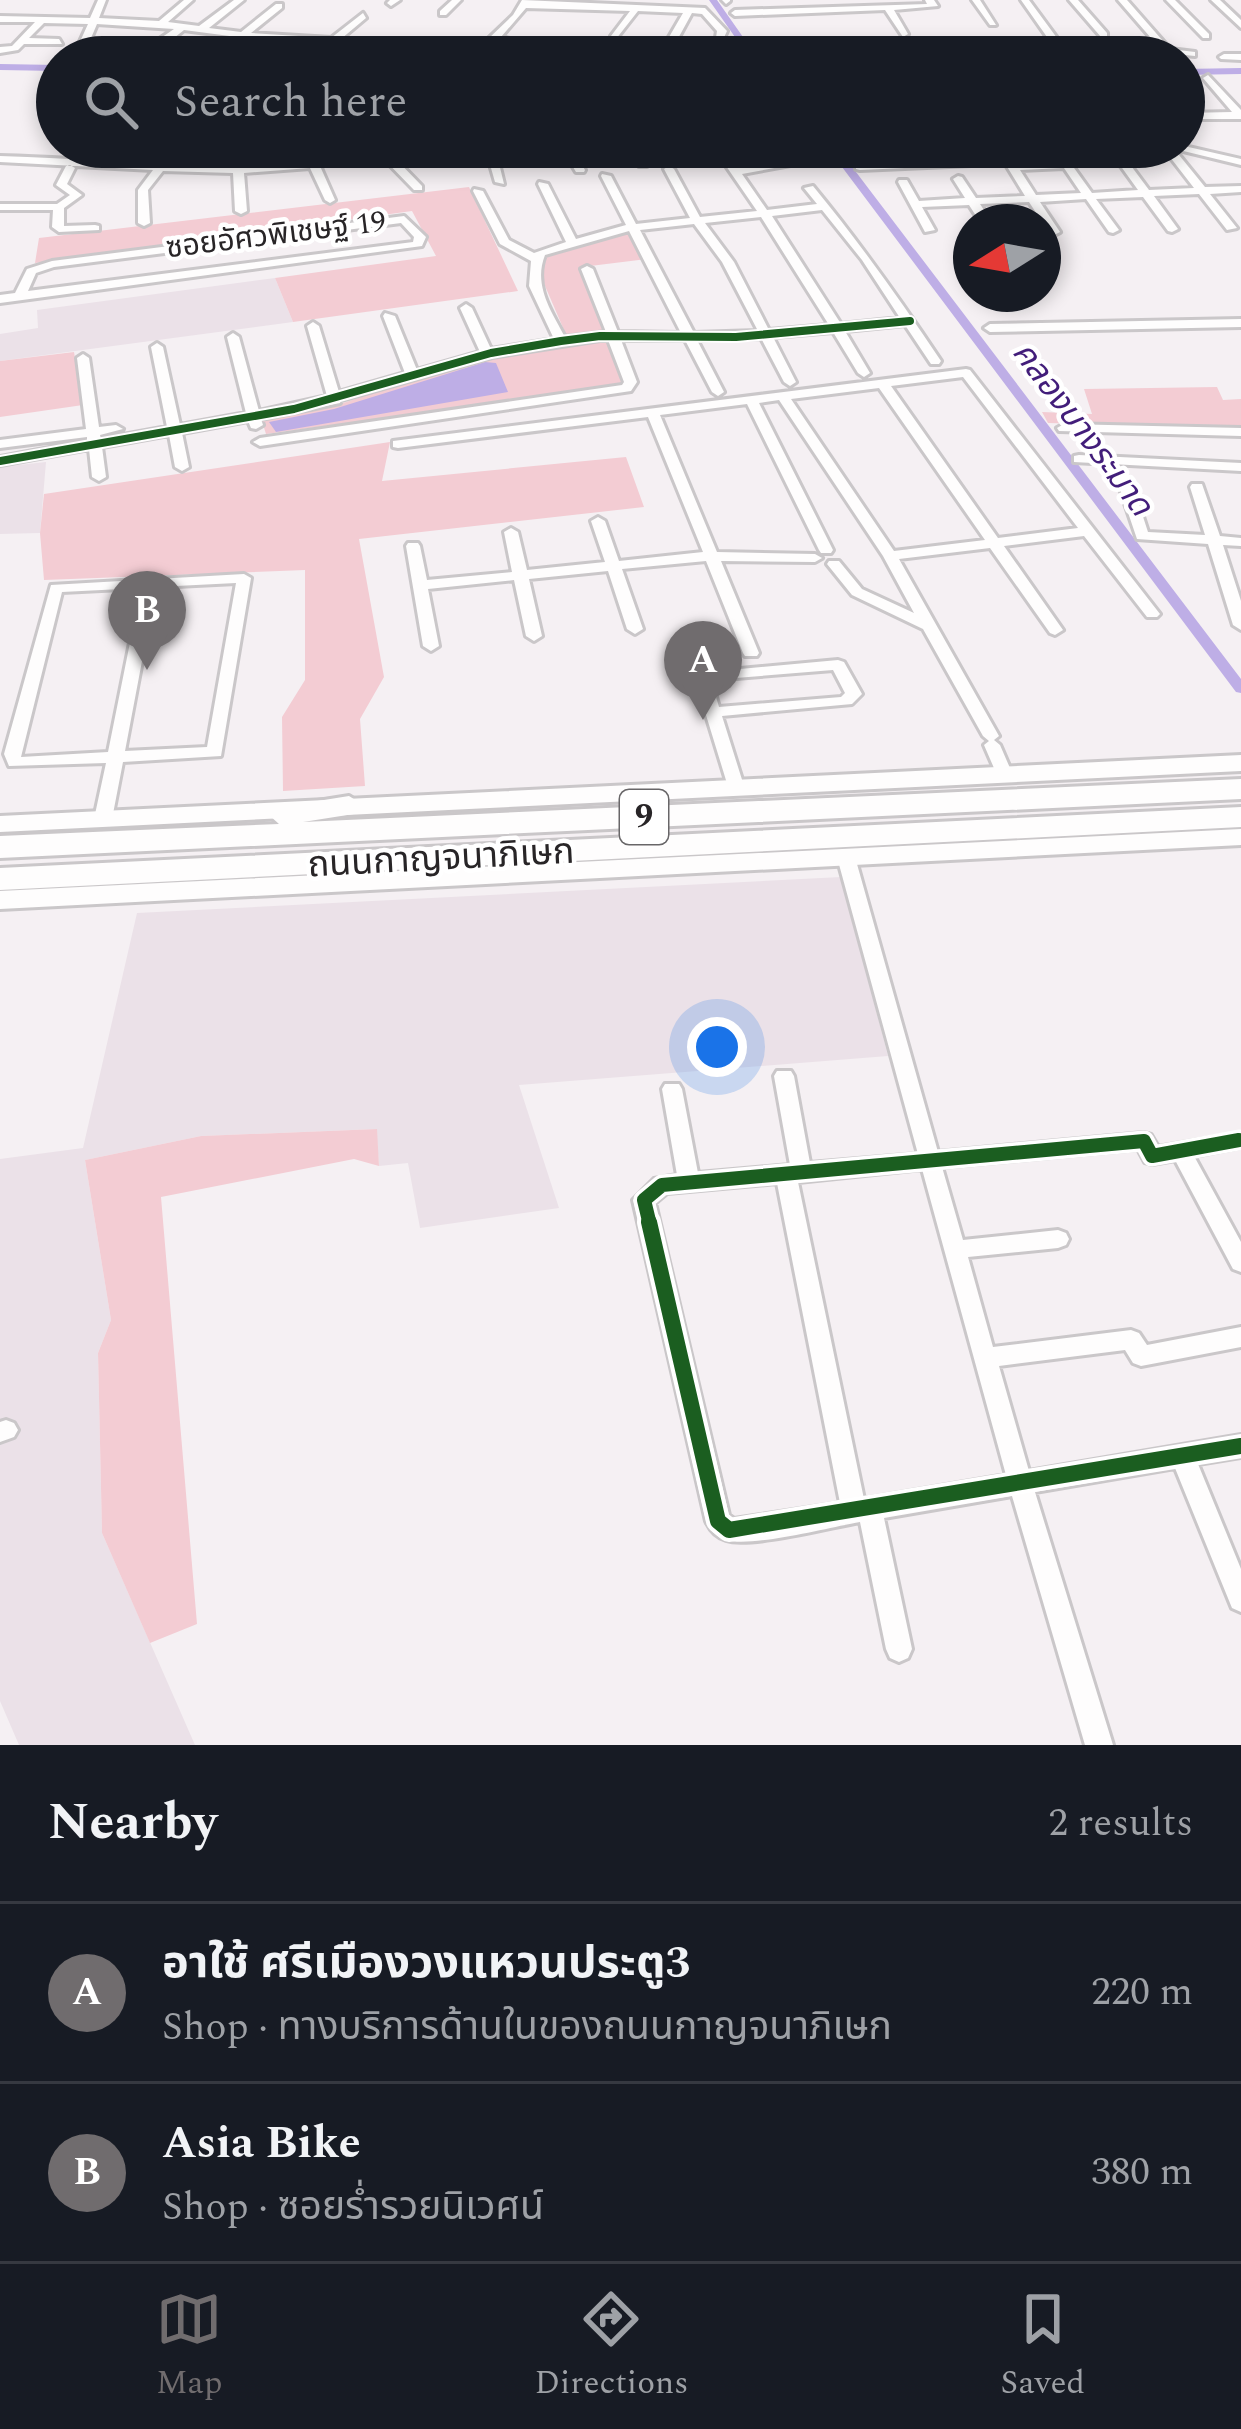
<!DOCTYPE html>
<html lang="en">
<head>
<meta charset="utf-8">
<style>
  :root { --surface:#171b24; --page:#242831; --text:#f1f3f6; --muted:#9ea1a6; --line:#363941; --accent:#706c6e }
  body { margin:0; font-family:Spectral,"Noto Sans Thai",serif; background:var(--page); color:var(--text) }
  .compass { position:absolute; left:953px; top:204px; width:108px; height:108px; border-radius:50%; background:var(--surface); box-shadow:0 6px 18px #0003; rotate:259deg }
  .you { position:absolute; left:717px; top:1047px; width:42px; height:42px; margin:-30px; border:9px solid #fff; border-radius:50%; background:#1a73e8; box-shadow:0 0 0 18px #1a73e833 }
  .badge { display:grid; place-items:center; width:78px; height:78px; border-radius:50%; background:var(--accent); color:#fff; font-size:39px; font-weight:700 }
  .pin { position:absolute; translate:-50% -99px; filter:drop-shadow(0 3px 6px #0008) }
  .pin::after { content:''; position:absolute; top:63px; width:42px; height:36px; background:inherit; clip-path:polygon(0 0,100% 0,50% 100%) }
  .list { margin:0; padding:0; list-style:none }
  h2 { display:flex; justify-content:space-between; align-items:center; height:156px; margin:0; padding:0 48px; font-size:51px }
  h2 small { font-size:39px; font-weight:400; color:var(--muted) }
  .list li { display:grid; grid-template-columns:78px 1fr auto; gap:36px; align-items:center; box-sizing:border-box; height:180px; padding:0 48px; border-top:3px solid var(--line) }
  .list b { display:block; font-size:45px; white-space:nowrap }
  .list p { margin:0; font-size:39px; white-space:nowrap; color:var(--muted) }
  .list em { font-size:39px; font-style:normal; color:var(--muted) }
  .icon { flex:none; width:66px; height:66px; fill:none; stroke:currentColor; stroke-width:2; stroke-linecap:round; stroke-linejoin:round }
  .map { position:relative; flex:none; width:1241px; height:1745px; overflow:hidden }
  .search { position:absolute; background:var(--surface); box-shadow:0 6px 18px #0003; left:36px; right:36px; top:36px; height:132px; display:flex; align-items:center; gap:30px; box-sizing:border-box; padding:0 42px; border-radius:66px; color:var(--muted); font-size:45px }
  .sheet { height:516px; background:var(--surface) }
  nav { display:flex; justify-content:space-around; align-items:center; box-sizing:border-box; height:168px; border-top:3px solid var(--line); background:var(--surface); font-size:33px; color:var(--muted) }
  nav a { display:grid; justify-items:center; gap:6px }
  nav .on { color:var(--accent) }
  .map>svg:first-child { display:block }
  .built { fill:#ebe1e8 }
  .green { fill:#f3ccd3 }
  .water { fill:#beaee6 }
  .lines { fill:none; stroke-linecap:round; stroke-linejoin:round }
  .canal { fill:#beaee6; fill-rule:evenodd }
  .street-casing { stroke:#cac7c9; stroke-width:6 }
  .secondary-casing { stroke:#cac7c9; stroke-width:6 }
  .highway-casing { stroke:#cac7c9; stroke-width:6 }
  .street { fill:#fefdfd; fill-rule:evenodd }
  .secondary { fill:#fefdfd; fill-rule:evenodd }
  .highway { fill:#fefdfd; fill-rule:evenodd }
  .cycleway-far2-casing { stroke:#fff; stroke-width:12 }
  .cycleway-far1-casing { stroke:#fff; stroke-width:21 }
  .cycleway-casing { stroke:#fff; stroke-width:24 }
  .cycleway-far2 { stroke:#1b5e20; stroke-width:8 }
  .cycleway-far1 { stroke:#1b5e20; stroke-width:14 }
  .cycleway { stroke:#1b5e20; stroke-width:16 }
  .labels { text-anchor:middle; dominant-baseline:central; stroke-width:9; stroke-linejoin:round; paint-order:stroke }
  .far-street-label { font-size:30px; fill:#282527; stroke:#fff }
  .far-water-label { font-size:33px; font-style:italic; fill:#421d7a; stroke:#fff }
  .shield { fill:#fff; stroke:#686668; stroke-width:3 }
  .shield-label { font-size:33px; font-weight:bold; fill:#282527 }
  .street-label { font-size:36px; fill:#282527; stroke:#fff }
</style>
</head>
<body>
<div class="map">
<svg width="1241" height="1745" viewBox="0 0 1241 1745">
  <rect width="100%" height="100%" fill="#f5f0f3"/>
  <path class="built" d="M 275,278 L 293,322 L 0,361 L 0,334 L 38,328 L 37,310 Z
    M 46,462 L 40,533 L 0,534 L 0,467 Z
    M 841,877 L 888,1056 L 519,1085 L 559,1208 L 420,1228 L 408,1163 L 379,1166 L 376,1129 L 201,1136 L 85,1160 L 111,1320 L 98,1353 L 102,1533 L 195,1745 L 19,1745 L 0,1701 L 0,1159 L 83,1148 L 137,913 Z"/>
  <path class="green" d="M 212,147 L 353,147 L 236,162 L 214,159 Z
    M 469,187 L 518,291 L 293,322 L 275,278 L 436,256 L 412,211 L 35,263 L 39,238 Z
    M 624,233 L 633,235 L 647,259 L 582,267 L 625,385 L 266,434 L 261,418 L 343,403 L 469,362 L 570,344 L 536,265 L 546,253 Z
    M 74,352 L 83,405 L 0,417 L 0,361 Z
    M 1217,387 L 1223,400 L 1241,399 L 1241,428 L 1048,423 L 1042,412 L 1092,414 L 1084,389 Z
    M 390,442 L 382,481 L 626,457 L 644,507 L 359,539 L 384,677 L 360,719 L 365,786 L 283,791 L 282,717 L 305,680 L 305,570 L 44,580 L 40,533 L 44,494 Z
    M 377,1129 L 379,1166 L 354,1159 L 161,1197 L 197,1624 L 150,1643 L 102,1533 L 98,1353 L 111,1320 L 85,1160 L 201,1136 Z"/>
  <path class="water" d="M 485,362 L 496,363 L 508,392 L 276,432 L 269,422 L 334,409 Z"/>
  <g class="lines">
    <path class="canal" d="M 709,0 L 717,0 L 757,57 L 749,57 Z
      M 0,64 L 57,65 L 57,71 L 0,70 Z
      M 1241,68 L 1241,74 L 1184,75 L 1184,69 Z
      M 827,147 L 837,147 L 1241,679 L 1241,693 L 1236,692 Z"/>
    <g class="street-casing">
      <path id="street" d="M 98,0 L 106,0 L 99,18 L 159,21 L 184,0 L 193,0 L 168,22 L 199,26 L 234,0 L 244,0 L 209,28 L 241,32 L 276,4 L 282,4 L 282,8 L 251,33 L 331,38 L 363,13 L 366,18 L 341,39 L 483,45 L 488,48 L 483,51 L 267,41 L 184,30 L 169,42 L 189,44 L 181,57 L 171,57 L 179,48 L 163,47 L 152,57 L 141,57 L 155,42 L 174,29 L 97,24 L 83,57 L 73,57 L 88,24 L 44,23 L 29,38 L 59,39 L 62,44 L 24,44 L 18,50 L 0,53 L 0,47 L 12,46 L 35,22 L 0,22 L 0,16 L 90,18 Z
        M 390,0 L 400,0 L 391,6 L 387,3 Z
        M 452,0 L 461,0 L 446,15 L 440,15 L 440,11 Z
        M 522,0 L 705,8 L 727,31 L 721,44 L 715,44 L 717,31 L 702,14 L 692,13 L 675,44 L 670,47 L 665,44 L 683,13 L 638,11 L 616,39 L 611,36 L 630,11 L 526,8 L 501,37 L 591,57 L 572,57 L 496,41 L 487,44 L 487,40 L 513,15 Z
        M 722,0 L 730,0 L 730,1 L 726,4 Z
        M 925,0 L 934,0 L 938,6 L 894,10 L 908,34 L 903,37 L 885,10 L 735,16 L 731,13 L 735,10 L 927,4 Z
        M 972,0 L 980,0 L 996,25 L 990,25 Z
        M 1021,0 L 1029,0 L 1071,57 L 1061,57 Z
        M 1069,0 L 1078,0 L 1107,33 L 1107,37 L 1101,37 Z
        M 1118,0 L 1127,0 L 1170,49 L 1195,52 L 1195,56 L 1164,53 Z
        M 1166,0 L 1175,0 L 1209,34 L 1209,38 L 1203,38 Z
        M 1211,0 L 1220,0 L 1241,20 L 1241,28 Z
        M 245,47 L 274,52 L 271,57 L 261,57 L 263,54 L 242,52 Z
        M 333,52 L 361,53 L 366,56 L 330,57 L 330,53 Z
        M 1224,54 L 1241,54 L 1241,60 L 1221,59 L 1219,57 Z
        M 1208,75 L 1241,110 L 1241,119 L 1184,119 L 1186,113 L 1232,112 L 1203,78 Z
        M 1184,146 L 1241,159 L 1241,165 L 1167,147 Z
        M 378,147 L 395,147 L 388,151 L 422,186 L 422,190 L 414,190 L 378,153 L 320,166 L 335,200 L 330,203 L 325,200 L 310,168 L 244,173 L 247,211 L 241,214 L 235,211 L 233,173 L 163,171 L 148,190 L 150,223 L 144,226 L 138,223 L 138,190 L 153,170 L 0,162 L 0,156 C 127,159 255,180 378,147 Z
        M 485,147 L 495,147 L 504,184 L 495,182 Z
        M 561,147 L 571,147 L 585,170 L 584,172 L 576,172 Z
        M 626,147 L 636,147 L 648,164 L 647,166 L 639,166 Z
        M 694,147 L 704,147 L 709,155 L 700,157 Z
        M 759,147 L 769,147 L 770,149 L 765,152 Z
        M 863,147 L 875,147 L 898,162 L 994,158 L 999,161 L 994,164 L 860,170 L 856,169 L 856,165 L 887,163 Z
        M 995,147 L 1005,147 L 1016,164 L 1059,162 L 1049,147 L 1059,147 L 1092,193 L 1138,190 L 1107,147 L 1117,147 L 1149,190 L 1194,188 L 1170,157 L 1179,155 L 1205,187 L 1241,186 L 1241,192 L 1210,194 L 1237,228 L 1227,230 L 1199,194 L 1154,196 L 1178,229 L 1172,232 L 1168,231 L 1143,197 L 1096,199 L 1119,230 L 1113,233 L 1109,232 L 1086,199 L 1040,202 L 1060,232 L 1054,235 L 1050,234 L 1029,202 L 980,204 L 992,222 L 980,222 L 969,205 L 922,207 L 935,230 L 925,232 L 898,182 L 899,180 L 907,180 L 919,201 L 965,198 L 953,179 L 958,176 L 962,177 L 976,198 L 1025,196 ZM 1064,168 L 1081,193 L 1036,195 L 1020,170 Z
        M 785,149 L 796,160 L 796,164 L 742,174 L 767,210 L 817,204 L 804,188 L 813,186 C 860,243 901,301 941,361 L 939,364 L 931,364 L 905,325 L 845,331 L 870,373 L 864,377 L 858,373 L 833,332 L 773,337 L 796,382 L 790,386 L 784,382 L 761,338 L 697,340 L 724,392 L 718,396 L 712,392 L 685,340 L 621,340 L 637,382 L 631,391 L 260,446 L 253,442 L 260,438 L 622,385 L 624,382 L 608,340 L 600,340 L 492,357 L 341,400 L 340,403 L 261,419 L 263,425 L 256,429 L 251,428 L 248,421 L 182,433 L 189,467 L 182,471 L 175,467 L 169,435 L 102,447 L 106,477 L 99,481 L 92,477 L 89,449 L 0,465 L 0,457 L 87,441 L 87,437 L 0,448 L 0,440 L 86,429 L 77,358 L 83,354 L 89,358 L 99,427 L 116,425 L 123,429 L 100,435 L 101,439 L 167,427 L 151,347 L 157,343 L 163,347 L 180,425 L 246,413 L 227,337 L 233,333 L 239,337 L 259,411 L 327,396 L 307,326 L 313,322 L 319,326 L 339,392 L 405,373 L 383,316 L 385,313 L 395,316 L 417,370 L 480,352 L 460,308 L 466,304 L 472,308 L 491,349 L 554,339 L 529,286 L 531,261 L 500,244 L 473,191 L 474,189 L 483,191 L 509,240 L 534,253 L 566,242 L 538,184 L 539,182 L 548,184 L 576,239 L 626,225 L 601,176 L 602,174 L 611,176 L 636,224 L 690,218 L 664,169 L 669,166 L 674,169 L 700,217 L 757,211 L 724,163 L 733,161 L 738,168 L 785,160 L 780,152 ZM 822,210 L 862,260 L 900,318 L 841,324 L 772,216 ZM 761,217 L 829,325 L 769,330 L 734,262 L 705,223 ZM 694,224 L 722,262 L 758,331 L 694,333 L 640,230 ZM 629,231 L 681,333 L 618,332 L 593,269 L 587,266 L 581,269 L 606,332 L 565,337 C 551,311 533,285 545,255 Z
        M 70,165 L 75,168 L 67,184 L 82,195 L 64,208 L 64,226 L 95,225 L 99,226 L 99,230 L 59,232 L 52,227 L 53,210 L 0,210 L 0,204 L 57,204 L 70,195 L 56,185 L 66,166 Z
        M 404,216 L 426,237 L 422,246 L 0,303 L 0,295 L 15,293 L 27,269 L 52,261 ZM 401,223 L 414,237 L 413,242 L 28,291 L 36,273 L 54,267 Z
        M 1241,319 L 1241,327 L 990,332 L 984,328 L 990,324 Z
        M 966,369 L 970,370 L 1160,614 L 1157,617 L 1147,617 L 1084,536 L 1004,546 L 1063,630 L 1055,635 L 1050,633 L 990,548 L 899,559 L 999,736 L 994,740 L 1000,745 L 1013,775 L 1011,779 L 999,779 L 997,775 L 984,745 L 989,741 L 983,736 L 923,629 L 852,595 L 827,564 L 829,561 L 839,561 L 862,589 L 914,613 L 883,556 L 779,400 L 759,403 L 833,550 L 831,553 L 821,553 L 819,550 L 747,404 L 660,415 L 717,552 L 815,554 L 822,558 L 815,562 L 721,561 L 759,653 L 757,656 L 745,656 L 743,653 L 706,561 L 622,569 L 643,629 L 635,634 L 627,629 L 608,571 L 529,579 L 542,636 L 534,641 L 526,636 L 514,580 L 428,589 L 439,646 L 431,651 L 423,646 L 406,546 L 408,543 L 418,543 L 420,546 L 427,580 L 512,572 L 504,532 L 511,528 L 518,532 L 527,570 L 605,562 L 591,521 L 598,517 L 605,521 L 619,561 L 703,552 L 648,417 L 398,448 L 393,447 L 393,441 ZM 963,377 L 1078,528 L 998,538 L 891,386 ZM 879,388 L 985,540 L 894,551 L 791,399 Z
        M 1064,424 L 1241,428 L 1241,436 L 1059,431 L 1057,428 Z
        M 1079,455 L 1241,463 L 1241,471 L 1074,462 L 1074,456 Z
        M 1125,479 L 1132,483 L 1148,532 L 1205,535 L 1190,487 L 1192,484 L 1202,484 L 1220,536 L 1241,538 L 1241,546 L 1223,545 L 1241,601 L 1241,630 L 1233,625 L 1208,544 L 1137,539 L 1118,483 Z
        M 244,574 L 251,578 L 221,756 L 123,762 L 112,819 L 103,825 L 94,819 L 106,763 L 9,766 L 4,754 L 51,585 ZM 236,583 L 207,747 L 125,751 L 156,587 ZM 141,588 L 108,752 L 21,757 L 62,592 Z
        M 838,660 L 844,662 L 862,694 L 852,704 L 722,716 L 744,786 L 735,791 L 729,790 L 695,679 L 698,673 ZM 833,670 L 845,693 L 841,697 L 719,707 L 711,680 Z
        M 846,851 L 855,857 L 938,1152 L 1144,1133 L 1151,1135 L 1158,1147 L 1241,1133 L 1241,1147 L 1194,1156 L 1241,1242 L 1241,1272 L 1233,1269 L 1175,1160 L 1152,1164 L 1145,1162 L 1138,1149 L 942,1167 L 963,1240 L 1058,1230 L 1066,1233 L 1069,1239 L 1066,1245 L 1058,1248 L 968,1257 L 993,1347 L 1131,1330 L 1139,1333 L 1147,1345 L 1241,1327 L 1241,1347 L 1141,1366 L 1133,1363 L 1125,1350 L 999,1366 L 1029,1471 L 1241,1435 L 1241,1457 L 1198,1464 L 1241,1569 L 1241,1612 L 1232,1608 L 1175,1468 L 1035,1492 L 1113,1745 L 1085,1745 L 1012,1496 L 884,1518 L 912,1649 L 908,1658 L 899,1662 L 890,1658 L 886,1649 L 860,1522 C 831,1527 750,1548 726,1540 C 716,1537 710,1530 706,1521 L 633,1200 L 654,1179 L 677,1175 L 662,1089 L 665,1084 L 679,1084 L 682,1089 L 698,1173 L 790,1165 L 774,1076 L 777,1071 L 791,1071 L 794,1076 L 810,1163 L 918,1154 L 837,857 ZM 922,1169 L 1006,1475 L 864,1499 L 798,1182 ZM 777,1183 L 840,1503 L 734,1519 L 729,1515 L 655,1203 L 667,1193 Z
        M 6,1420 L 14,1423 L 18,1430 L 14,1437 L 0,1442 L 0,1422 Z"/>
    </g>
    <g class="secondary-casing">
      <path id="secondary" d="M 1241,755 L 1241,771 L 0,832 L 0,816 Z
        M 1241,829 L 1241,845 L 0,909 L 0,891 Z"/>
    </g>
    <g class="highway-casing">
      <path id="highway" d="M 1241,779 L 1241,799 L 0,858 L 0,836 L 279,824 L 269,815 L 274,808 L 349,796 L 365,806 L 360,813 L 303,822 Z
        M 1241,807 L 1241,827 L 0,890 L 0,868 Z"/>
    </g>
    <use href="#street" class="street"/>
    <use href="#secondary" class="secondary"/>
    <use href="#highway" class="highway"/>
    <g class="cycleway-far2-casing">
      <path id="cycleway-far2" d="M 0,461 L 294,409 L 491,353 L 561,341 L 600,336 L 736,337 L 910,321"/>
    </g>
    <g class="cycleway-far1-casing">
      <path id="cycleway-far1" d="M 650,1225 L 644,1200 L 662,1185 L 1144,1141 L 1152,1156 L 1239,1140"/>
    </g>
    <g class="cycleway-casing">
      <path id="cycleway" d="M 649,1222 L 718,1521 L 729,1530 L 1241,1446"/>
    </g>
    <use href="#cycleway-far2" class="cycleway-far2"/>
    <use href="#cycleway-far1" class="cycleway-far1"/>
    <use href="#cycleway" class="cycleway"/>
  </g>
  <g class="labels">
    <g class="far-street-label">
      <text transform="translate(276 235) rotate(-7)">ซอยอัศวพิเชษฐ์ 19</text>
    </g>
    <g class="far-water-label">
      <text transform="translate(1082 429) rotate(53)">คลองบางระมาด</text>
    </g>
    <rect class="shield" x="620" y="790" width="48" height="54" rx="9"/>
    <g class="shield-label">
      <text x="644" y="817">9</text>
    </g>
    <g class="street-label">
      <text transform="translate(441 859) rotate(-3)">ถนนกาญจนาภิเษก</text>
    </g>
  </g>
</svg>
<svg class="compass" viewBox="-18 -18 36 36"><path d="M0-13l5 13h-10z" fill="#e53935"/><path d="M0 13l5-13h-10z" fill="#9ea1a6"/></svg>
<div class="you"></div>
<div class="pin badge" style="left:703px;top:720px">A</div>
<div class="pin badge" style="left:147px;top:670px">B</div>
<div class="search"><svg class="icon" aria-label="search" viewBox="0 0 24 24"><circle cx="10" cy="10" r="6"/><path d="M15 15l6 6"/></svg>Search here</div>
</div>
<section class="sheet">
<h2>Nearby<small>2 results</small></h2>
<ul class="list">
<li><span class="badge">A</span><div><b>อาใช้ ศรีเมืองวงแหวนประตู3</b><p>Shop · ทางบริการด้านในของถนนกาญจนาภิเษก</p></div><em>220 m</em></li>
<li><span class="badge">B</span><div><b>Asia Bike</b><p>Shop · ซอยร่ำรวยนิเวศน์</p></div><em>380 m</em></li>
</ul>
</section>
<nav>
<a class="on"><svg class="icon" aria-label="map" viewBox="0 0 24 24"><path d="M3 6l6-2 6 2 6-2v14l-6 2-6-2-6 2zM9 4v14M15 6v14"/></svg>Map</a>
<a><svg class="icon" aria-label="directions" viewBox="0 0 24 24"><path d="M12 3l9 9-9 9-9-9zM9 14v-3h6M13 9l2 2-2 2"/></svg>Directions</a>
<a><svg class="icon" aria-label="saved" viewBox="0 0 24 24"><path d="M7 4h10v16l-5-4-5 4z"/></svg>Saved</a>
</nav>
</body>
</html>
